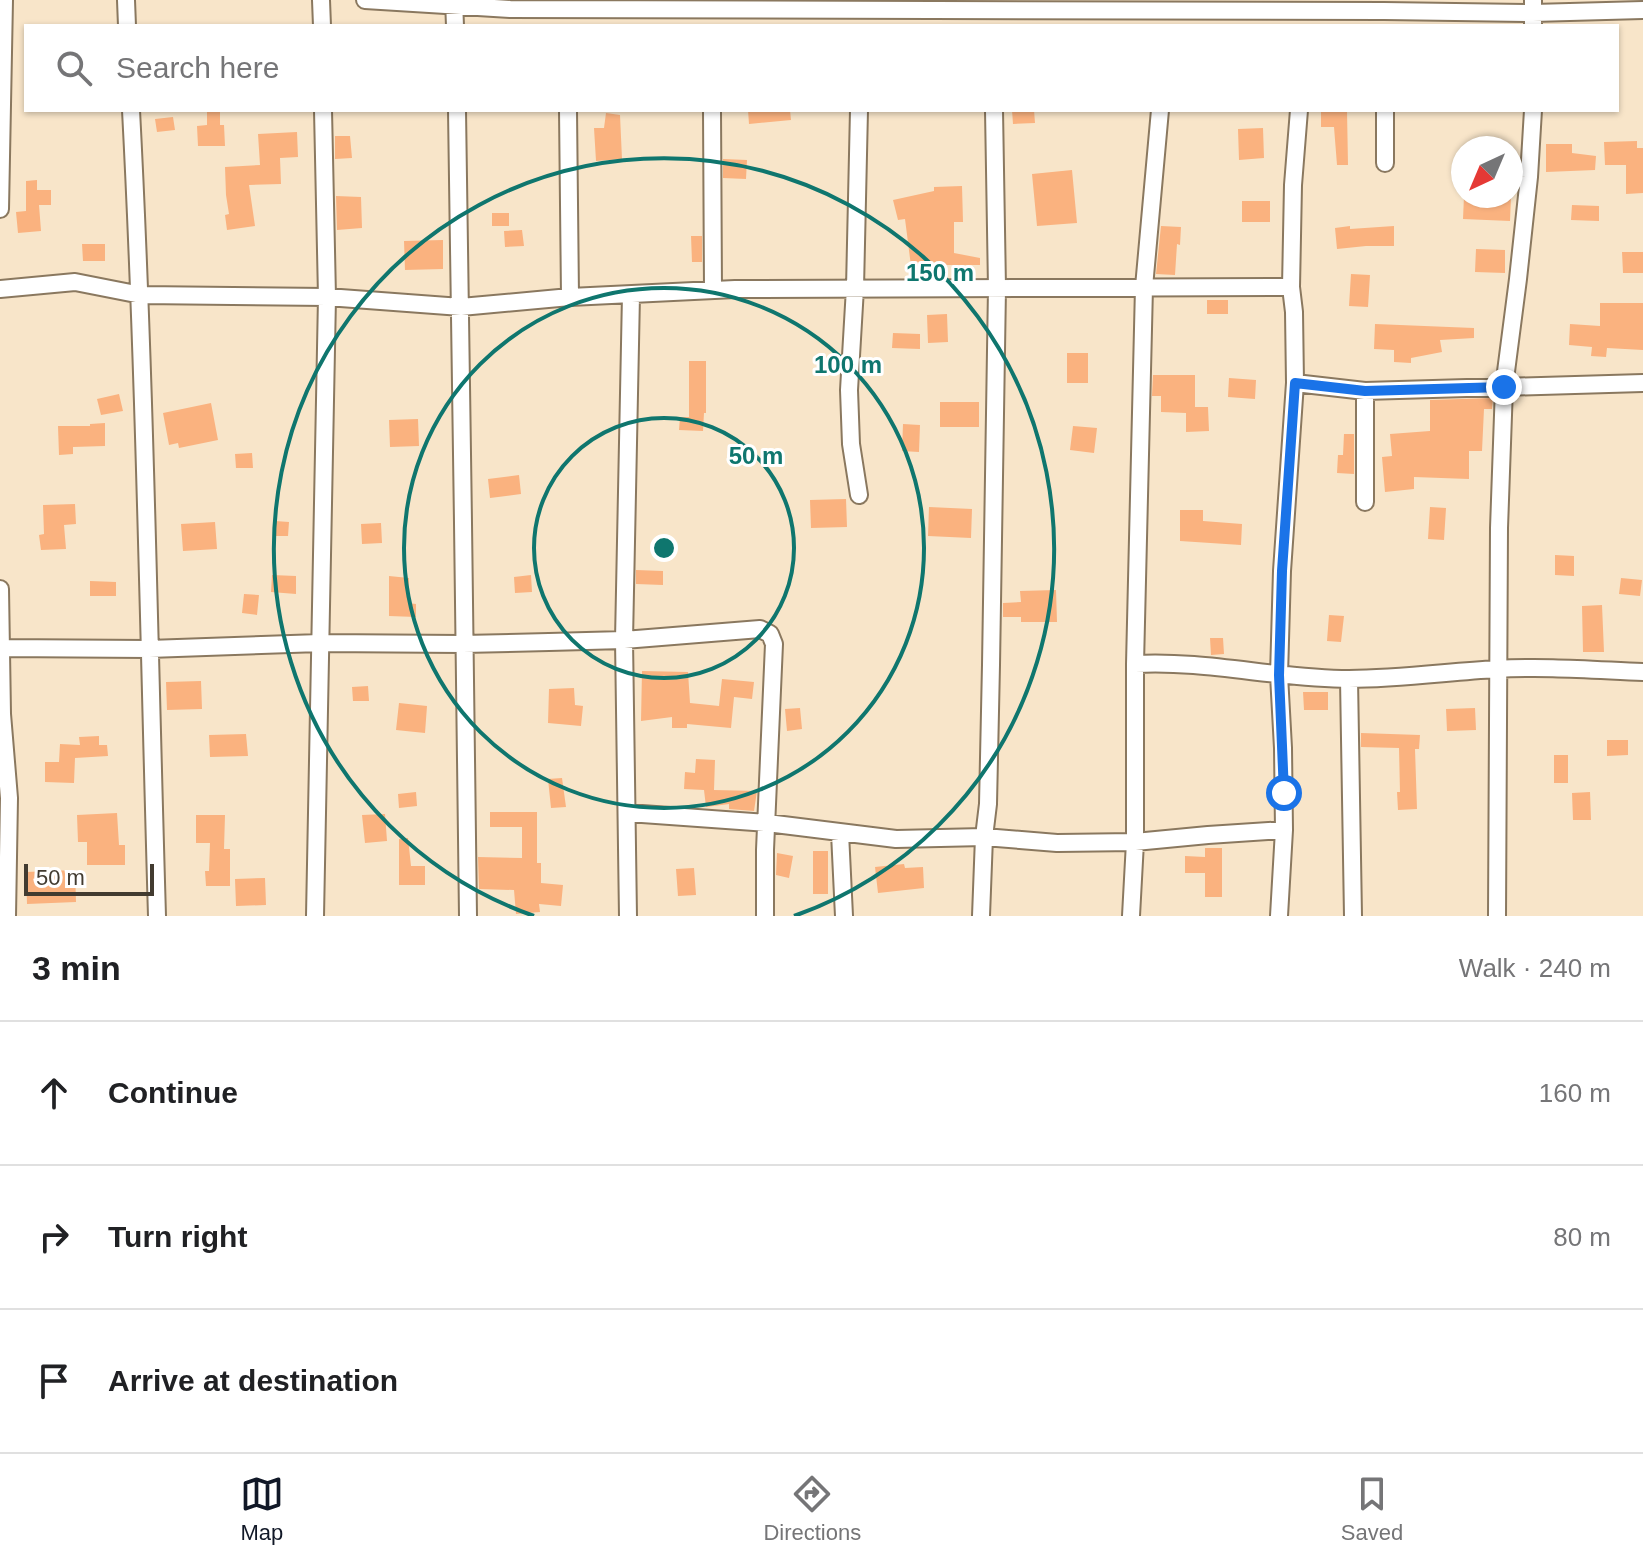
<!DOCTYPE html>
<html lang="en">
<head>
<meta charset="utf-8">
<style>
  :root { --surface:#fff; --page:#f2f2f2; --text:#202124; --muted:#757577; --line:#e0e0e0; --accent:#111827 }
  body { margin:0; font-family:Arial,sans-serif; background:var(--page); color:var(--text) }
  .compass { position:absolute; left:1451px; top:136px; width:72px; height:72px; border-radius:50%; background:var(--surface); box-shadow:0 2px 6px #0004; rotate:224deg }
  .scale { position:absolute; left:24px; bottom:20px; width:130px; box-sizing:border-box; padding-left:8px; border:4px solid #423b30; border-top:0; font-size:22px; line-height:28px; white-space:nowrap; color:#423b30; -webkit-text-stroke:6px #fff; paint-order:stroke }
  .stop { position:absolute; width:24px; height:24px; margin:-18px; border:6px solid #1a73e8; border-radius:50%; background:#fff }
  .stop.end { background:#1a73e8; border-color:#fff; box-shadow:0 2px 8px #0008 }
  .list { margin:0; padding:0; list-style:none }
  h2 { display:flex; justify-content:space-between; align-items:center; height:104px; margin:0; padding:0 32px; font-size:34px }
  h2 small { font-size:26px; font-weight:400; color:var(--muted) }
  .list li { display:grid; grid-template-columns:52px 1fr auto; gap:24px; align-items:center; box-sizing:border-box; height:144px; padding:0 32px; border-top:2px solid var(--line) }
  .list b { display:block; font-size:30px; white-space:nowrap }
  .list em { font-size:26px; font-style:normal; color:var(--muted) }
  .icon { flex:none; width:44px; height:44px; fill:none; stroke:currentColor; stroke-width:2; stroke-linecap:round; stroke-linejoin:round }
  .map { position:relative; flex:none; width:1643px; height:916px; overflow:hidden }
  .search { position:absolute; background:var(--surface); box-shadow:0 2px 6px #0004; left:24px; right:24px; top:24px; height:88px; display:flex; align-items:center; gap:20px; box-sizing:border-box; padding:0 28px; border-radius:0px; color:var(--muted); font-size:30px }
  .sheet { height:536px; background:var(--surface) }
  nav { display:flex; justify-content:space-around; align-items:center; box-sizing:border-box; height:112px; border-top:2px solid var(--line); background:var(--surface); font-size:22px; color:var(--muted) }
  nav a { display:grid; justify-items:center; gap:4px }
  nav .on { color:var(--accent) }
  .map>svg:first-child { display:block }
  .building { fill:#fab27f }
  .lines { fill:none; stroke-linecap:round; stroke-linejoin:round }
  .minor-casing { stroke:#8a785f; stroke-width:20 }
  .minor { stroke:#fff; stroke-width:16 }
  .route { stroke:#1a73e8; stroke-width:10 }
  .ring { fill:none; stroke:#0f766e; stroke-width:4 }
  .centre { fill:#0f766e; stroke:#fff; stroke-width:4 }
  .ring-label { font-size:24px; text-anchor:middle; font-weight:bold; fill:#0f766e; stroke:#fff; stroke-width:6; stroke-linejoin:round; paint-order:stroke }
</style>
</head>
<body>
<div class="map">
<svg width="1643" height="916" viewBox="0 0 1643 916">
  <rect width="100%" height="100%" fill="#f8e5c9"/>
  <path class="building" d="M 207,110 L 220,110 L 220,125 L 224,125 L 225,146 L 198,146 L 197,126 L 207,125 Z
    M 748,110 L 790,110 L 791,120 L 749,124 Z
    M 1012,110 L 1034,110 L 1035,123 L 1013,124 Z
    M 1321,110 L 1347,110 L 1348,165 L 1337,165 L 1334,127 L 1321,127 Z
    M 606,113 L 620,115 L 622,159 L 596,161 L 594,128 L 604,128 Z
    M 173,117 L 175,130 L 157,132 L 155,119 Z
    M 1263,128 L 1264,158 L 1239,160 L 1238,129 Z
    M 297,132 L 298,157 L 280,158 L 281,184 L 249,185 L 255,226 L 227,230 L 225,215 L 229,214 L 226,195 L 225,167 L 260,165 L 258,134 Z
    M 335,136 L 350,136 L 352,158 L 335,159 Z
    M 1637,141 L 1637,148 L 1643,148 L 1643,193 L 1626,194 L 1626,165 L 1605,165 L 1604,142 Z
    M 1546,144 L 1572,144 L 1572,153 L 1596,156 L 1595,170 L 1546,172 Z
    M 723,159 L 747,160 L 746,179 L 723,178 Z
    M 1072,170 L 1077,223 L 1037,226 L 1032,174 Z
    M 37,180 L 37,190 L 51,190 L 51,205 L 39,205 L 41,231 L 18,233 L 16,212 L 26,211 L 26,181 Z
    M 962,186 L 963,222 L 954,222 L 954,253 L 980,258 L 980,265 L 927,265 L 911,266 L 905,219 L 898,220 L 893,200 L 934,191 L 934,187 Z
    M 336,196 L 361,197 L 362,228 L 337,230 Z
    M 1464,196 L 1511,196 L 1510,221 L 1463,219 Z
    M 1242,201 L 1270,201 L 1270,222 L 1242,222 Z
    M 1572,205 L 1599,206 L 1599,221 L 1571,220 Z
    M 492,213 L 509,213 L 509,226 L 492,226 Z
    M 1161,226 L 1181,227 L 1180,245 L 1177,244 L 1175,275 L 1156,274 Z
    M 1350,226 L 1350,229 L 1394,226 L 1394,246 L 1366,246 L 1337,249 L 1335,228 Z
    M 522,230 L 524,246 L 505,247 L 504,231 Z
    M 691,236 L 702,236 L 702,262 L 692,262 Z
    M 443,240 L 443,269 L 405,270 L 404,241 Z
    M 82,244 L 105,244 L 105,261 L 83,261 Z
    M 1476,249 L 1505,250 L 1505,273 L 1475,272 Z
    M 1622,252 L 1643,252 L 1643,273 L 1623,273 Z
    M 1351,274 L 1370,275 L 1368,307 L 1349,306 Z
    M 1207,300 L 1228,300 L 1228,314 L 1207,314 Z
    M 1600,303 L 1643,303 L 1643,350 L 1607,348 L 1606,357 L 1591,356 L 1592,347 L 1569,345 L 1570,324 L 1600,326 Z
    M 947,314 L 948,342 L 928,343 L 927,315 Z
    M 1375,324 L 1474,328 L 1474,338 L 1440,340 L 1442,352 L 1411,358 L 1411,363 L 1394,362 L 1394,350 L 1374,349 Z
    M 893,333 L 920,334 L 920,349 L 892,348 Z
    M 1067,353 L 1088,353 L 1088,383 L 1067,383 Z
    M 689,361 L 706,361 L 706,413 L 704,413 L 703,431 L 679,430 L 680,417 L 689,417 Z
    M 1153,375 L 1195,375 L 1195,407 L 1208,407 L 1209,431 L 1186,432 L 1186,413 L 1161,412 L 1161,396 L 1152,396 Z
    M 1229,378 L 1256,380 L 1255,399 L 1228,397 Z
    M 119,394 L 123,411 L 101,415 L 97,399 Z
    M 1493,398 L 1492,409 L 1484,409 L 1482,451 L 1469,451 L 1469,479 L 1414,477 L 1414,489 L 1385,492 L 1382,457 L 1392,456 L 1390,434 L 1430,431 L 1430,400 Z
    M 940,402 L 979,402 L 979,427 L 940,427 Z
    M 211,403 L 218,440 L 179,448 L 178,443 L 169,445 L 163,413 Z
    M 418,419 L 419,446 L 390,447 L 389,420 Z
    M 105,423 L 105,446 L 73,447 L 73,454 L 59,455 L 58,426 L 90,426 L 90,424 Z
    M 903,424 L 920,425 L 919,452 L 902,451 Z
    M 1073,426 L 1097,428 L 1094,453 L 1070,450 Z
    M 1344,434 L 1354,434 L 1354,474 L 1337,473 L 1338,455 L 1343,455 Z
    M 252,453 L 253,468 L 236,468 L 235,454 Z
    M 519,475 L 521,494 L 490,498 L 488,479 Z
    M 846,499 L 847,527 L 811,528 L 810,500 Z
    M 75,504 L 76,524 L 64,525 L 66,549 L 41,550 L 39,535 L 44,534 L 43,505 Z
    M 929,507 L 972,509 L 971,538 L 928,536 Z
    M 1430,507 L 1446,508 L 1444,540 L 1428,539 Z
    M 1180,510 L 1203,510 L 1203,521 L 1242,524 L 1241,545 L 1180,541 Z
    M 275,521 L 289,522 L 288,536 L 274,536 Z
    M 215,522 L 217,549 L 183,551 L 181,524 Z
    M 381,523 L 382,543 L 362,544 L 361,524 Z
    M 1555,555 L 1574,556 L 1574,576 L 1555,575 Z
    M 636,570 L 663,571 L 663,585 L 636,584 Z
    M 272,575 L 296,576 L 296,594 L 271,592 Z
    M 531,575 L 532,592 L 515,593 L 514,577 Z
    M 389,576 L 409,578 L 408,603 L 416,604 L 416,617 L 389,616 Z
    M 1621,578 L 1642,580 L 1640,596 L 1619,594 Z
    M 90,581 L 116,582 L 116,596 L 90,596 Z
    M 1056,590 L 1057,622 L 1021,622 L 1021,617 L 1003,617 L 1003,603 L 1021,602 L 1020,591 Z
    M 244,594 L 259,595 L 257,615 L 242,613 Z
    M 1602,605 L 1604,652 L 1583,652 L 1582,606 Z
    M 1329,615 L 1344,616 L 1341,642 L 1327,641 Z
    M 1210,638 L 1223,638 L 1224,654 L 1211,655 Z
    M 642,671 L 688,672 L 690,703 L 719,706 L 722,679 L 754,682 L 752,699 L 734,697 L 731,728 L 687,724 L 687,728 L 672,728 L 672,717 L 641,721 Z
    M 201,681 L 202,709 L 167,710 L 166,682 Z
    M 368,686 L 369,701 L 353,701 L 352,687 Z
    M 574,688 L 575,705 L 583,706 L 581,726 L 548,723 L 549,689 Z
    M 1303,692 L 1328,692 L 1328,710 L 1304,710 Z
    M 399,703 L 427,706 L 425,733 L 396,730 Z
    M 800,708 L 802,729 L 787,731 L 785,709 Z
    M 1475,708 L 1476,730 L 1447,731 L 1446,709 Z
    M 1361,733 L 1420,735 L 1419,749 L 1415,749 L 1417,809 L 1398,810 L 1397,792 L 1400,792 L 1399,748 L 1361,747 Z
    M 246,734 L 248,756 L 210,757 L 209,735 Z
    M 99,736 L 99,745 L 107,745 L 108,756 L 75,758 L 74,783 L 45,782 L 45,762 L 59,762 L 60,744 L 80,745 L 79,737 Z
    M 1607,740 L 1628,740 L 1628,755 L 1607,756 Z
    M 1554,755 L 1568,755 L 1568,783 L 1554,783 Z
    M 696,759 L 715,760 L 714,790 L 757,791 L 754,811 L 729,809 L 729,804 L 706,807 L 704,790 L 684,789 L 685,772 L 695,773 Z
    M 562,778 L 566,807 L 551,808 L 548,779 Z
    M 416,792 L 417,806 L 399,808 L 398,794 Z
    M 1590,792 L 1591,820 L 1573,820 L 1572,793 Z
    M 490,812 L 537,812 L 537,863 L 541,863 L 541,883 L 563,885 L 561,906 L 539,904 L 540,912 L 516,914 L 514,890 L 479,889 L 478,857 L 522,858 L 522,827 L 490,827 Z
    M 117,813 L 119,845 L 125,845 L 125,865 L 87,865 L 87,842 L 78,842 L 77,815 Z
    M 385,814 L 387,841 L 365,843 L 362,815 Z
    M 196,815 L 225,815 L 224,849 L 230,849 L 230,886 L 206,886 L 205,871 L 209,871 L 210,843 L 196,843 Z
    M 408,838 L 411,866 L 425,866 L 425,885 L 399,885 L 399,839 Z
    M 1205,848 L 1222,848 L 1222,897 L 1205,897 L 1205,873 L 1185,873 L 1185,856 L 1205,857 Z
    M 813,851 L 828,851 L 828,894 L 813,894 Z
    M 777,853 L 793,856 L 789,878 L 776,875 Z
    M 904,864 L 905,868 L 923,867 L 924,888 L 878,893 L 875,867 Z
    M 694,868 L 696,895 L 678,896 L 676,869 Z
    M 75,870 L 76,902 L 27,904 L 26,872 Z
    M 265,878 L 266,905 L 236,906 L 235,879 Z"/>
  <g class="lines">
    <g class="minor-casing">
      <path id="minor" d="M 126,0 L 127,26
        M 321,0 L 322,26
        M 365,0 L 510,9 L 1384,11 L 1533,13 L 1643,10
        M 454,0 L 455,26
        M 1533,26 L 1533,0
        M 131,110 C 145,378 149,647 157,916
        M 457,110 C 463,379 463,647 468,916
        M 568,110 L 570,297
        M 712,110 L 713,290
        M 1385,110 L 1385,163
        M 0,209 L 4,0
        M 0,289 L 75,282 L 141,295 L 327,297 L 461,307 L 570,297 L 735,289 L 1291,287
        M 1295,383 L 1365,391 L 1643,383
        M 1365,391 L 1365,502
        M 859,495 L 851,444 L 849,390 L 855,288 L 859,110
        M 0,589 L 2,714 L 9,798 L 7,916
        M 0,648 L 149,649 L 320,643 L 463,644 L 549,642 L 624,640 L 760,629 L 770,634 L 774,644 L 765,850 L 765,916
        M 1135,664 C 1207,660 1277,679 1349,679 C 1398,679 1447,672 1496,669 C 1544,666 1594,670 1643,672
        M 1349,679 L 1353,916
        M 628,813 L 767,823 L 896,839 L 984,837 L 1057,843 L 1135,842 L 1208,835 L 1284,830
        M 840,833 L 844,916
        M 315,916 L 327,297 L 323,110
        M 628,916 L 624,640 L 631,295
        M 981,916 L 984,837 L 988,804 L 991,665 L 997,288 L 994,110
        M 1131,916 L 1135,842 L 1135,664 L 1144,287 L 1160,110
        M 1279,916 L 1284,830 L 1283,748 L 1279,675 L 1282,571 L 1295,383 L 1294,312 L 1291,287 L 1293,185 L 1299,110
        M 1497,916 L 1499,528 L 1504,387 L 1518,279 L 1529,177 L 1533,110"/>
    </g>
    <use href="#minor" class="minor"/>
  </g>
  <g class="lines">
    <path class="route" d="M 1284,793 L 1279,675 L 1282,571 L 1295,383 L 1365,391 L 1504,387"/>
  </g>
  <g class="ring">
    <circle cx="664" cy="548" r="130"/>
    <circle cx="664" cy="548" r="260"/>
    <path d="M534 916A390 390 0 1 1 794 916"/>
  </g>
  <circle cx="664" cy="548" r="12" class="centre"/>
  <g class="ring-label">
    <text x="940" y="281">150 m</text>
    <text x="848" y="373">100 m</text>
    <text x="756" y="464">50 m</text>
  </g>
</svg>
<svg class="compass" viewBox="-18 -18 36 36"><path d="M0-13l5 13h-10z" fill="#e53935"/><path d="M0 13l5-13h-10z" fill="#757577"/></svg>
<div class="scale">50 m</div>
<div class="stop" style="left:1284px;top:793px"></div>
<div class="stop end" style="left:1504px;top:387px"></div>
<div class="search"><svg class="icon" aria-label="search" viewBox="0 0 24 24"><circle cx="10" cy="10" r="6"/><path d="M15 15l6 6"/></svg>Search here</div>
</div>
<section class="sheet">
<h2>3 min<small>Walk · 240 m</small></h2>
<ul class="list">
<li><svg class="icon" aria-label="ahead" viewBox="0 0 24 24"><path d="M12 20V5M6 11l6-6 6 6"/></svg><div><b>Continue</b></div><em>160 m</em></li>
<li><svg class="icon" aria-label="right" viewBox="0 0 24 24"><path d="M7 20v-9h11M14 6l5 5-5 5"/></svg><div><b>Turn right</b></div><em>80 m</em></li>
<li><svg class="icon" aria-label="arrive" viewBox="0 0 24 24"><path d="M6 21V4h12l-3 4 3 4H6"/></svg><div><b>Arrive at destination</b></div></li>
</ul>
</section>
<nav>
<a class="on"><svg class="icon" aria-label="map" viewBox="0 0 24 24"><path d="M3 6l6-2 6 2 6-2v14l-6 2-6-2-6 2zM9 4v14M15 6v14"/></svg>Map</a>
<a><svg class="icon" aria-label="directions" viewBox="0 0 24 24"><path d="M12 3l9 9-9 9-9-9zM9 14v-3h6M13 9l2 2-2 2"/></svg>Directions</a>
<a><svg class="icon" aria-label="saved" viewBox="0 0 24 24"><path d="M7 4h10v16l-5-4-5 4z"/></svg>Saved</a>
</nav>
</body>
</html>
